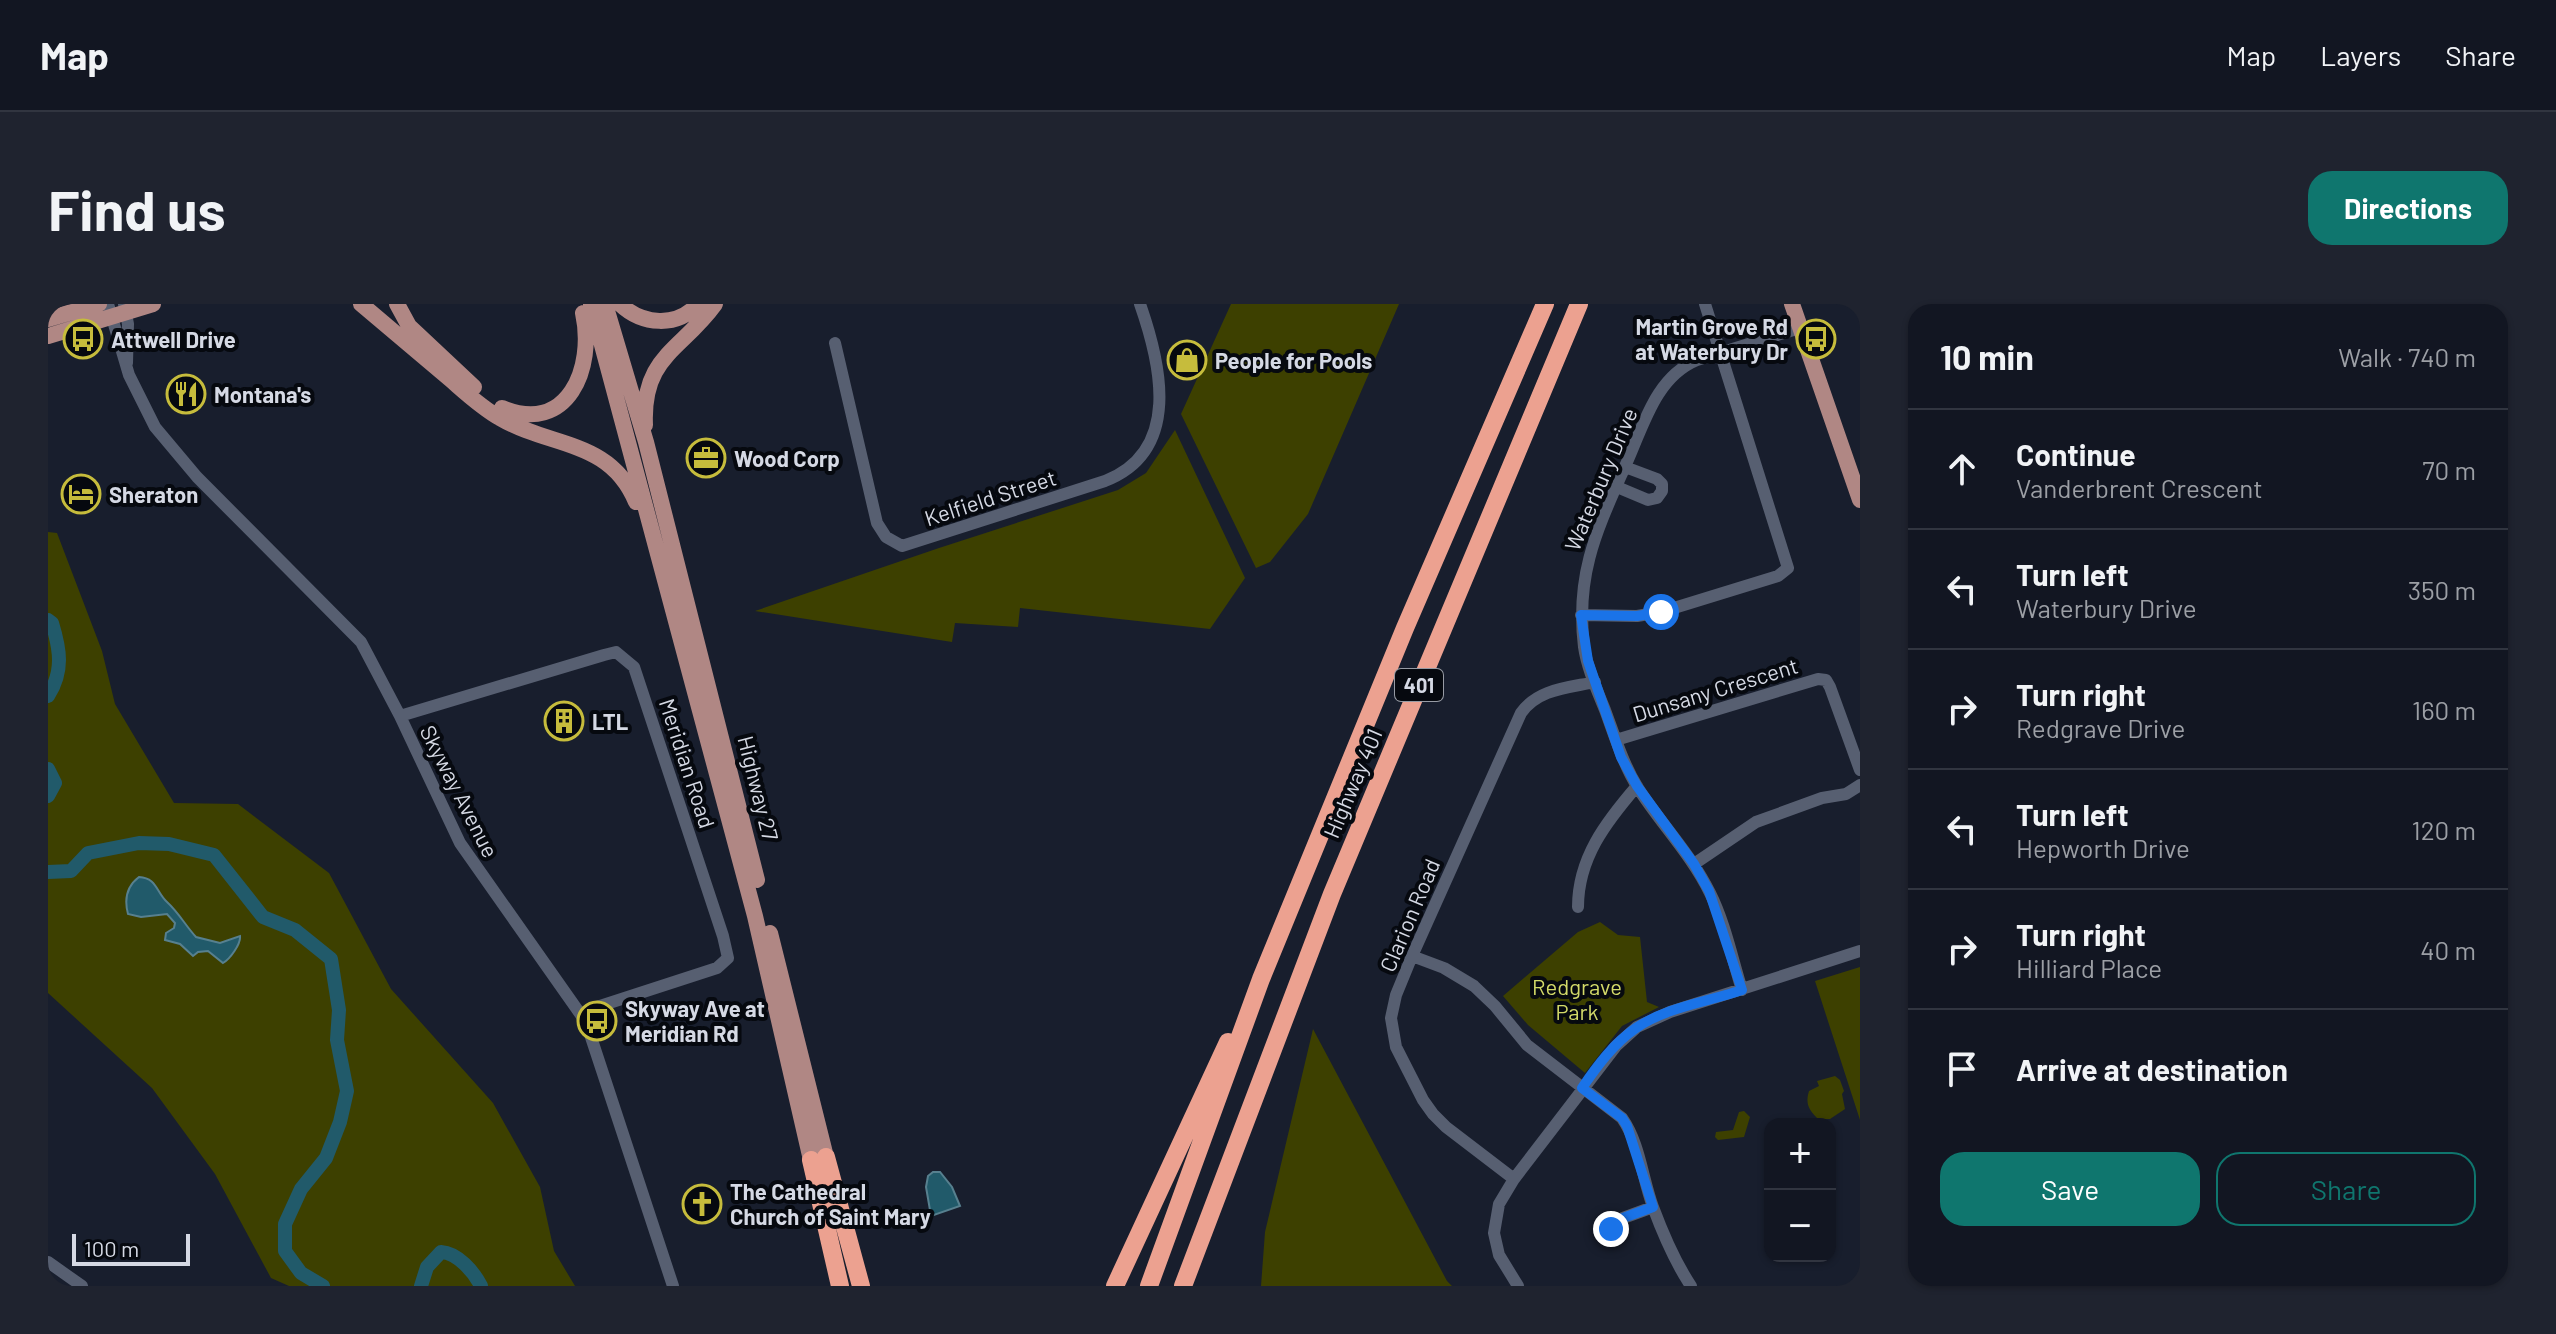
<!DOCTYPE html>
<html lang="en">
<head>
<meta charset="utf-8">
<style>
  :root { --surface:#121622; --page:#1f232f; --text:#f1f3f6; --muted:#9c9fa5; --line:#313540; --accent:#0f766e }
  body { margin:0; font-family:Barlow,sans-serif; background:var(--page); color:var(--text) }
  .controls { position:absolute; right:24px; bottom:24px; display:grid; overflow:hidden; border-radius:16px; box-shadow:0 2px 6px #0004 }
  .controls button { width:72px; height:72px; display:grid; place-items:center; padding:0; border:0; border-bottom:2px solid var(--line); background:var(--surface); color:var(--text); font:40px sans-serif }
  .scale { position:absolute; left:24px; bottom:20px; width:118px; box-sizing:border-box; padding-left:8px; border:4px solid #d5d9e4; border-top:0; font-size:22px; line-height:28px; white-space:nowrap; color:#d5d9e4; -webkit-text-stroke:6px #06090f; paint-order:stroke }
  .stop { position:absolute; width:24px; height:24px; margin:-18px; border:6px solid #1a73e8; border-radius:50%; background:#fff }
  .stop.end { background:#1a73e8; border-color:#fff; box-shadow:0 2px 8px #0008 }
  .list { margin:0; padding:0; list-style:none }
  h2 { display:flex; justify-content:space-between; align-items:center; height:104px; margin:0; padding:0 32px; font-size:34px }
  h2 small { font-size:26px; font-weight:400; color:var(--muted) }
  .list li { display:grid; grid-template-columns:52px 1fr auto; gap:24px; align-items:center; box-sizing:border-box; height:120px; padding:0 32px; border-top:2px solid var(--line) }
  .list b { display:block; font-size:30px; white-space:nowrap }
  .list p { margin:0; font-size:26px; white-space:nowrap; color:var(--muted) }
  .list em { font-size:26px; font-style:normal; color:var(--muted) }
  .actions { display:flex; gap:16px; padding:24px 32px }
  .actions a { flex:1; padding:18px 0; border:2px solid var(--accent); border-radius:24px; text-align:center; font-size:28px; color:var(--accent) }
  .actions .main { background:var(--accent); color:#fff }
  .icon { flex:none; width:44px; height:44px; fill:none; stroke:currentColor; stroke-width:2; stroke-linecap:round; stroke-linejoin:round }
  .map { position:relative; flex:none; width:1812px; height:982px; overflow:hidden; border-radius:24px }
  header { display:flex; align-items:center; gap:48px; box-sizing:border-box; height:112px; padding:0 40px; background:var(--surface); border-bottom:2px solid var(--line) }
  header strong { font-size:38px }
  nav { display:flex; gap:44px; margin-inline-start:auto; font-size:28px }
  .intro { display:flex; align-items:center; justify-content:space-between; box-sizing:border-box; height:192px; padding:0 48px }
  h1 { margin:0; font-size:56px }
  .button { padding:20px 36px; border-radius:24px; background:var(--accent); color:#fff; font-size:28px; font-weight:700 }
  main { display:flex; gap:48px; padding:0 48px }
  aside { flex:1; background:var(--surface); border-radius:24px; box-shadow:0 2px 6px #0004 }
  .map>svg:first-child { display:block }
  .green { fill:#3d4000 }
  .water { fill:#215a6a; stroke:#57808f; stroke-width:2 }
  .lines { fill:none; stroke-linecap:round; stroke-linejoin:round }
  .river { stroke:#215a6a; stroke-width:14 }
  .minor { stroke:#575f71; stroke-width:12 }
  .major { stroke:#b08784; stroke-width:16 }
  .highway { stroke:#eca190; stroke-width:18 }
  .route { stroke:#1a73e8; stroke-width:10 }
  .labels { text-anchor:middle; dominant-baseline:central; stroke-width:8; stroke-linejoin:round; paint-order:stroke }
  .shield { fill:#06090f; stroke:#979ba4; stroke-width:2 }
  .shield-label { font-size:20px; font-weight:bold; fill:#d5d9e4 }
  .poi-label { font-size:22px; font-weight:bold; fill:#d5d9e4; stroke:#06090f; text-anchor:start }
  .street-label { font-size:22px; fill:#d5d9e4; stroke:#06090f }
  .park-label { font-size:22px; fill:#d3da69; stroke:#06090f }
</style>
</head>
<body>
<header>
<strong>Map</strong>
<nav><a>Map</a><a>Layers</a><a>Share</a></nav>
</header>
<div class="intro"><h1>Find us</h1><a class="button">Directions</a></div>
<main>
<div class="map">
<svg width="1812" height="982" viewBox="0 0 1812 982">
  <rect width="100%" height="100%" fill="#181e2d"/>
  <path class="green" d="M 1183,0 L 1351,0 L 1260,210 L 1222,258 L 1208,264 L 1133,110 Z
    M 1127,126 L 1197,274 L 1162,325 L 972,304 L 970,323 L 907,319 L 904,338 L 707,307 L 891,244 L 1070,186 L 1098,169 Z
    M 0,228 L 9,229 L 54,347 L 67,400 L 126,499 L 190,500 L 281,569 L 343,685 L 445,799 L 492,883 L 506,947 L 527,982 L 241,982 L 223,974 L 167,870 L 104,784 L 0,689 Z
    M 1552,618 L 1570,631 L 1592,633 L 1599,698 L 1611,703 L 1574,722 L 1537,769 L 1480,721 L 1455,692 L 1530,628 Z
    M 1812,663 L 1812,816 L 1767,677 Z
    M 1265,725 L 1399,977 L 1404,982 L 1213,982 L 1217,928 Z
    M 1787,772 L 1792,776 L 1796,787 L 1794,790 L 1797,805 L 1782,815 L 1770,815 C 1761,806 1757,800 1761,787 L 1771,782 L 1769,777 Z
    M 1696,807 L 1702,813 L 1696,833 L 1670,836 L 1667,833 L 1668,828 L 1685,826 L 1691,808 Z"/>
  <path class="water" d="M 91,573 C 109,574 108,588 119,598 C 131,609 137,621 148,633 L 172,639 L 192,632 C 193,640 182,655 175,659 L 160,647 L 150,648 L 145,652 L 132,640 L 117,636 L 118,629 L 126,624 L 127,619 L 119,610 L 93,613 L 80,610 C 76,595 79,582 91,573 Z
    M 885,868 L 892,868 L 904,883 L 912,902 L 883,912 L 878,883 L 880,872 Z"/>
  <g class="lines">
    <path class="river" d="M 0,316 L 4,319 C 12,345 16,367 0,392
      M 0,465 L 7,479 L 0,492
      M 0,568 L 23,567 L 40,549 L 91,539 L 121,540 L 166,551 L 215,613 L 247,626 L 283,655 L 291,706 L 289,736 L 299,787 L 292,818 L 278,854 L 253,885 L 237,920 L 237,947 L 253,969 L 275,982
      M 373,982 L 379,963 L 393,948 C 410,949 426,968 433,982"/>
    <path class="minor" d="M 60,0 L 81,71 L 107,123 L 149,173 L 313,338 L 352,412 L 412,539 L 533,711 L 542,730 L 625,982
      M 76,0 L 80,20 L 79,59
      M 787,39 L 829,219 L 838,233 L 854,242 L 1057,177 C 1134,147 1113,60 1092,0
      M 1569,183 L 1600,196 L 1609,194 L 1614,187 L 1614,180 L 1609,175 L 1577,163
      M 1533,311 L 1589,312 L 1613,308 L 1730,272 L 1740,264 L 1657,0
      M 352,412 L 556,351 L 568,348 L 586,363 L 675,632 L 680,654 L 669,664 L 552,702 L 533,711
      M 1568,436 L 1770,375 L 1778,376 L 1782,383 L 1812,466
      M 1646,560 L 1708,518 L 1774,494 L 1798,490 L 1812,481
      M 1530,603 C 1530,554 1558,518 1589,482
      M 1364,652 L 1396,664 L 1426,682 L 1447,702 L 1479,741 L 1574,814 C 1592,840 1594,873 1605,903 C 1615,930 1627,958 1643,982
      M 1694,686 C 1684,654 1677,619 1662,589 C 1643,550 1613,520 1590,484 C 1575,460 1567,433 1557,406 C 1549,386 1539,364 1536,343 C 1527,268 1550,224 1579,158 C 1596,120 1608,73 1649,56 L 1752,24
      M 1466,875 L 1398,823 L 1385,810 L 1375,796 L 1348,743 L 1343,714 L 1348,691 L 1364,652 L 1473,409 C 1490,385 1519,384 1547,378
      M 1563,925 L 1575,914 L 1605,903
      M 0,958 L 34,982
      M 1470,982 L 1451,951 L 1446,929 L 1451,900 L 1466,875 L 1568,742 L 1589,723 L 1622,708 L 1812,647"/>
    <path class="major" d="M 313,0 C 343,25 373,51 403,76 C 418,89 434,104 452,114 C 503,144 562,135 588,198
      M 349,0 L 361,22 L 426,83
      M 543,0 L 707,612 L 763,856
      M 557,0 L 598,138 L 709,576
      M 572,0 C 594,21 629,24 650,0
      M 1744,0 L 1812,196
      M 0,15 L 51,0
      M 0,32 L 105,0
      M 454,104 C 520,131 547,64 535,9
      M 597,121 C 594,52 633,47 667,0
      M 722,629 L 778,853"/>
    <path class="highway" d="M 778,853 L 813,982
      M 763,856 L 792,982
      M 1067,982 L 1180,738
      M 1101,982 L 1213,675 L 1357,324 L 1497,0
      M 1135,982 L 1284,590 L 1531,0"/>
  </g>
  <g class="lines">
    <path class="route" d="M 1563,925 L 1575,914 L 1605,903 L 1579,822 L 1574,814 L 1534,784 C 1549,762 1566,739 1588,724 C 1619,703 1659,698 1694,686 L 1661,587 L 1646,560 L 1589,482 L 1573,453 L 1540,357 L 1533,311 L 1589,312 L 1613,308"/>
  </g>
  <defs>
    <g id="bus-ring" transform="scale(2)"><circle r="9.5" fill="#06090f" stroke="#c6bc3c" stroke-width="1.5"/><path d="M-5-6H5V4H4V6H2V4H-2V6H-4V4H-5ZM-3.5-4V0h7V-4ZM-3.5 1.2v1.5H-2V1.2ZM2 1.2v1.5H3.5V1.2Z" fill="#c6bc3c"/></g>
    <g id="shop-ring" transform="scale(2)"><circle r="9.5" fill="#06090f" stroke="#c6bc3c" stroke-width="1.5"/><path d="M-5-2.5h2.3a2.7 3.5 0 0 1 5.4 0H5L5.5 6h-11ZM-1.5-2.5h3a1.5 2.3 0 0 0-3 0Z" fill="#c6bc3c"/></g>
    <g id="restaurant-ring" transform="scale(2)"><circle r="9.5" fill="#06090f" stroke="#c6bc3c" stroke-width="1.5"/><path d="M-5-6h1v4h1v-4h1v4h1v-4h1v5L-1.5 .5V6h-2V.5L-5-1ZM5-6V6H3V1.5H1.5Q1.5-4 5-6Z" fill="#c6bc3c"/></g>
    <g id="office-ring" transform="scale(2)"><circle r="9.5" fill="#06090f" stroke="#c6bc3c" stroke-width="1.5"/><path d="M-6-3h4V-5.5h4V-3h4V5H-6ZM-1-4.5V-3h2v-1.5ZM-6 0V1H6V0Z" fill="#c6bc3c"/></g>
    <g id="hotel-ring" transform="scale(2)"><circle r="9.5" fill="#06090f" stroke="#c6bc3c" stroke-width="1.5"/><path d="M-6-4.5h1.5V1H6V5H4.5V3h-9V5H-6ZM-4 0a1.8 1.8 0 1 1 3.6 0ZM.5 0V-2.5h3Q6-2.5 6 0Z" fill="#c6bc3c"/></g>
    <g id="building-ring" transform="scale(2)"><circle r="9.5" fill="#06090f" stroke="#c6bc3c" stroke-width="1.5"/><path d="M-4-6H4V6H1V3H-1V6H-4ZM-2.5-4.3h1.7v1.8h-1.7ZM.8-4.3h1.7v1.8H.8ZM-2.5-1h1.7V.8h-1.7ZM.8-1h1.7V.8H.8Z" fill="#c6bc3c"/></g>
    <g id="church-ring" transform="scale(2)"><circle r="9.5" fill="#06090f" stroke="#c6bc3c" stroke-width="1.5"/><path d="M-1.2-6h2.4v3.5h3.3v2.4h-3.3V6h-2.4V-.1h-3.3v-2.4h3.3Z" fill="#c6bc3c"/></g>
  </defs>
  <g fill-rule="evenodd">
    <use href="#bus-ring" x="35" y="35"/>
    <use href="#bus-ring" x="1768" y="35"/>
    <use href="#shop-ring" x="1139" y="56"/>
    <use href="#restaurant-ring" x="138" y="90"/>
    <use href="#office-ring" x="658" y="154"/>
    <use href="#hotel-ring" x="33" y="190"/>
    <use href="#building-ring" x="516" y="417"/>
    <use href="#bus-ring" x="549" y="717"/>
    <use href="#church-ring" x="654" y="900"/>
  </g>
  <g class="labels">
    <rect class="shield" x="1347" y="365" width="48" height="32" rx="6"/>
    <g class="shield-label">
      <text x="1371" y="381">401</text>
    </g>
    <g class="poi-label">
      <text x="1740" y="22" text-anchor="end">Martin Grove Rd<tspan x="1740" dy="25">at Waterbury Dr</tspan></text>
      <text x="63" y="35">Attwell Drive</text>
      <text x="1167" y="56">People for Pools</text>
      <text x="166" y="90">Montana's</text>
      <text x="686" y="154">Wood Corp</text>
      <text x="61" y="190">Sheraton</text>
      <text x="544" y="417">LTL</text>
      <text x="577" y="704">Skyway Ave at<tspan x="577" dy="25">Meridian Rd</tspan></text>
      <text x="682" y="887">The Cathedral<tspan x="682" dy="25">Church of Saint Mary</tspan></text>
    </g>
    <g class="street-label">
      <text transform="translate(1552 175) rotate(-67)">Waterbury Drive</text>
      <text transform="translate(942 193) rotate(-18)">Kelfield Street</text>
      <text transform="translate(1667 385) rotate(-17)">Dunsany Crescent</text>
      <text transform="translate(640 459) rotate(72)">Meridian Road</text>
      <text transform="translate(1304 479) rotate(-67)">Highway 401</text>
      <text transform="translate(711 484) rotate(76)">Highway 27</text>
      <text transform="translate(412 487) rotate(63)">Skyway Avenue</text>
      <text transform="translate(1361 611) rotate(-67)">Clarion Road</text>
    </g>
    <g class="park-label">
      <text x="1529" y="682">Redgrave<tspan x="1529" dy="25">Park</tspan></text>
    </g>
  </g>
</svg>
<div class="controls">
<button>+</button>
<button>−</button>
</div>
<div class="scale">100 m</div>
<div class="stop" style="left:1613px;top:308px"></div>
<div class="stop end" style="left:1563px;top:925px"></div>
</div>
<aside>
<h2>10 min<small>Walk · 740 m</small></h2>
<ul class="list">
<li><svg class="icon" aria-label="ahead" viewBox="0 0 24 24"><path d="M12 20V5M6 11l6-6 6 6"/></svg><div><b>Continue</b><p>Vanderbrent Crescent</p></div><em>70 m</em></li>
<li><svg class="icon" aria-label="left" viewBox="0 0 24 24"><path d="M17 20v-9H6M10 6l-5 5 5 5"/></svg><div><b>Turn left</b><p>Waterbury Drive</p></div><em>350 m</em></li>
<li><svg class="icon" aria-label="right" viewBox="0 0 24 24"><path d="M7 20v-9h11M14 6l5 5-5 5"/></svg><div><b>Turn right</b><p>Redgrave Drive</p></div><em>160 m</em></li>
<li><svg class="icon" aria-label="left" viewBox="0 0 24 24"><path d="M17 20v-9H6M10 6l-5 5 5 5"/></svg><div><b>Turn left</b><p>Hepworth Drive</p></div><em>120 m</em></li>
<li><svg class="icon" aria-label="right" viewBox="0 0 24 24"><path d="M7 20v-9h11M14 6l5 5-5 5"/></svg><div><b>Turn right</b><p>Hilliard Place</p></div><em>40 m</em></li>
<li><svg class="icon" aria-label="arrive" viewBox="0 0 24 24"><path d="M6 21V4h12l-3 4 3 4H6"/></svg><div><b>Arrive at destination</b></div></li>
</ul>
<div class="actions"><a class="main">Save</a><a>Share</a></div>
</aside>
</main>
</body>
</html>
